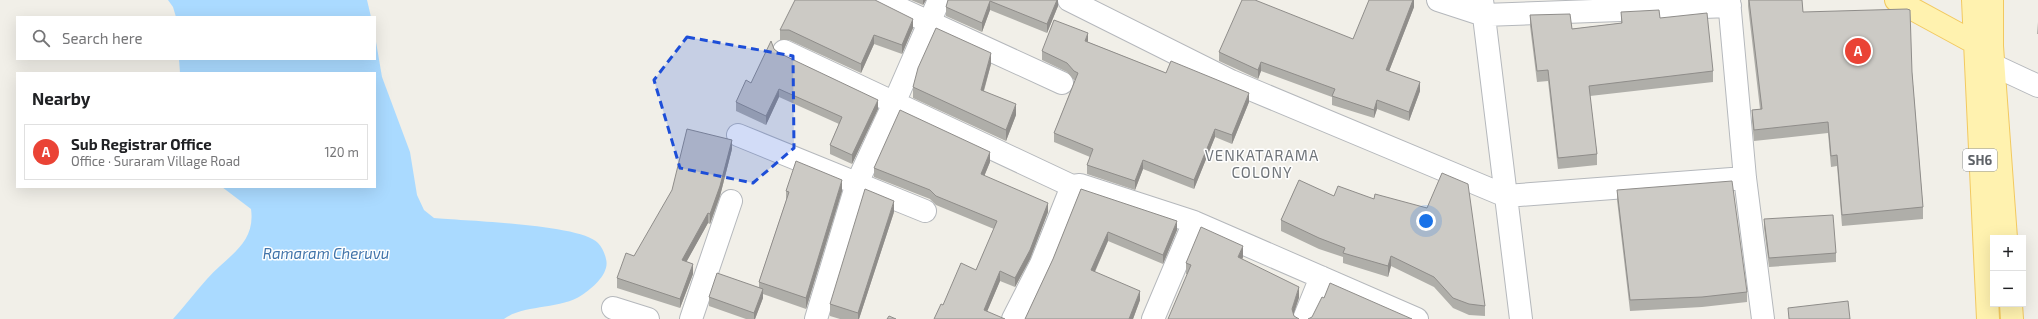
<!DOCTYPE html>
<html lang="en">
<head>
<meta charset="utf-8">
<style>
  :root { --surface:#fff; --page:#f2f2f2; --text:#202124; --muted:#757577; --line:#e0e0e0; --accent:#ea4335 }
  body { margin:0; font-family:"Exo 2",sans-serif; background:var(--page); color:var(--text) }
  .controls { position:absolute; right:12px; bottom:12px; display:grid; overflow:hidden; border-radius:0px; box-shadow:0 4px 16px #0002 }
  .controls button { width:36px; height:36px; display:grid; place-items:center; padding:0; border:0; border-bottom:1px solid var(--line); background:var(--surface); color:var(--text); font:20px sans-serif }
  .you { position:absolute; left:1426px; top:221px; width:14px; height:14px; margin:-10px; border:3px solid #fff; border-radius:50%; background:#1a73e8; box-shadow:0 0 0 6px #1a73e833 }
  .badge { display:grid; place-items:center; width:26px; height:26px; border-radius:50%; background:var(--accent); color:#fff; font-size:13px; font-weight:700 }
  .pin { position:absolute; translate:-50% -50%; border:2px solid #fff; box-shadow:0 1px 4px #0006 }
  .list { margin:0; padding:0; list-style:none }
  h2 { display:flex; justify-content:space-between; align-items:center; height:52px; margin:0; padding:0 16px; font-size:17px }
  h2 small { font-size:13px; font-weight:400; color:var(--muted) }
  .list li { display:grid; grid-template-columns:26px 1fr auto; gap:12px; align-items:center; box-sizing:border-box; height:56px; margin:0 8px 8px; padding:0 8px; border:1px solid var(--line); border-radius:0px }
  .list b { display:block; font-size:15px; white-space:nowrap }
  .list p { margin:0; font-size:13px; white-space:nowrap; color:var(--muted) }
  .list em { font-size:13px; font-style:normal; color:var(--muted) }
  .icon { flex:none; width:22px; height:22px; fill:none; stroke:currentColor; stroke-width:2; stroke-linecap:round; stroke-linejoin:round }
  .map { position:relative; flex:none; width:2038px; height:319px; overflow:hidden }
  .search { position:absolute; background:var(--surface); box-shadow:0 4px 16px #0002; left:16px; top:16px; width:360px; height:44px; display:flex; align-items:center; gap:10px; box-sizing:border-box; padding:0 14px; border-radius:0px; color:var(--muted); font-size:15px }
  .panel { position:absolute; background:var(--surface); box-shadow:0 4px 16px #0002; left:16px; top:72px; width:360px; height:116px; border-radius:0px }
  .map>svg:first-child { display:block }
  .water { fill:#aadaff }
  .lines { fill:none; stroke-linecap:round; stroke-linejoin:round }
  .minor-casing { stroke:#b5b8bc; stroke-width:24 }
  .major-casing { stroke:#f2c960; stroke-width:24 }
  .minor { stroke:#fff; stroke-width:22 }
  .major { stroke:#fff2af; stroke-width:22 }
  .wall { fill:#afaea9 }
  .shaded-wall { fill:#8f8d8a }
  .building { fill:#cccac5; stroke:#8f8d8a }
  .marked { fill:#1d4ed8; fill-opacity:0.2; stroke:#1d4ed8; stroke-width:3; stroke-dasharray:8 5; stroke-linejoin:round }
  .labels { text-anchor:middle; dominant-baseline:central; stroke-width:3; stroke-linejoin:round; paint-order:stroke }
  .shield { fill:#fff; stroke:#8f9295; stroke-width:1 }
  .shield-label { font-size:13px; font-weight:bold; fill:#5f6368 }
  .neighbourhood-label { font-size:15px; letter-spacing:1px; fill:#70757a; stroke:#fff }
  .water-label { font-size:15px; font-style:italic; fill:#4174aa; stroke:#fff }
</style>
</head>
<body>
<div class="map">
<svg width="2038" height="319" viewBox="0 0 2038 319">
  <rect width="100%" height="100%" fill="#f1efe8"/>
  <path class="water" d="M 168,0 L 367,0 L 371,17 L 176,17 L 173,7 Z
    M 375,36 L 382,77 L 410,152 L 417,195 L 424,210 L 434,218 C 465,221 580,224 598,243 C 602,247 605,254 606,259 C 610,273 593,288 582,295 C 560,310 524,304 504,319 L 173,319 C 185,306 195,292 207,279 C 227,256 256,244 251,209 L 222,187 L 375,187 L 375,73 L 180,73 L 179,59 L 375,59 Z"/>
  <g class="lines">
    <g class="minor-casing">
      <path id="minor" d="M 881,0 L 1062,83
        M 1069,0 L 1231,81 L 1506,196 L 1745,178
        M 1438,0 L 1484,15 L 1730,6
        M 1482,0 L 1521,319
        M 1729,0 L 1745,178 L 1763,319
        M 784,51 L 1072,186
        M 1993,65 L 2038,86
        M 738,135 L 925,211
        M 613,308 L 648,319
        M 691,319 L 731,201
        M 816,319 L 857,183 L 895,101 L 939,0
        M 1013,319 L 1041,264 L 1072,186 L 1080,185 L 1194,222 L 1417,319
        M 1153,319 L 1194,222
        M 1304,319 L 1321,277"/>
    </g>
    <g class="major-casing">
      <path id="major" d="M 1896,0 L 1975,43 L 1987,45
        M 1973,0 L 1988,319
        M 1992,0 L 1992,46 L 2006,238
        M 2011,304 L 2012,319"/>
    </g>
    <use href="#minor" class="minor"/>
    <use href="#major" class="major"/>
  </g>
  <path class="wall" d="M 911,0 L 926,0 L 923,5 Z
    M 948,0 L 1058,0 L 1058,6 L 1047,33 L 990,10 L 982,32 L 946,16 L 946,7 Z
    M 1414,0 L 1414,7 L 1389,71 L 1420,91 L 1409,121 L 1377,109 L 1374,118 L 1332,105 L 1332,97 L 1261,71 L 1258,79 L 1219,61 L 1219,52 L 1353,39 Z
    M 1748,0 L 1802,0 L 1803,12 L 1912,72 L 1923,207 L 1923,219 L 1842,226 L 1837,166 L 1831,167 L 1828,133 L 1754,141 L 1752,121 L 1752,110 L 1760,109 L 1748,6 Z
    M 1621,12 L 1660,18 L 1713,71 L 1713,82 L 1590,96 L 1597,154 L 1597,165 L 1558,169 L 1548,81 L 1537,82 L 1530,26 L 1530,15 L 1572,29 L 1621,23 Z
    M 2038,22 L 2038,34 L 2037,34 Z
    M 913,28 L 902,54 L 874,44 L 861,73 L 789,40 L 780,40 L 780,30 Z
    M 1088,42 L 1166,73 L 1249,102 L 1232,144 L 1215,137 L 1194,189 L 1143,169 L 1135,190 L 1087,174 L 1087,165 L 1090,157 L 1054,142 L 1054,133 L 1075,80 L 1074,80 L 1067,72 L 1042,60 L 1042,51 Z
    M 774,49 L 779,53 L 878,109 L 852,164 L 830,154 L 830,145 L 839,124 L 779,97 L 766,125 L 736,111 L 736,102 L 751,83 Z
    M 991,64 L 984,91 L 1016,115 L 1006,141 L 913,98 L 913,87 Z
    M 732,149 L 720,196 L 710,224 L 708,223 L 686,262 L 693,274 L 680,308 L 617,288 L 617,278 L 634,256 Z
    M 990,162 L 984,176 L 1048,212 L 1030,259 L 1015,287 L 1000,281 L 987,311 L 943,305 L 976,270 L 994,229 L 936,205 L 930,199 L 874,177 L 874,168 Z
    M 1299,180 L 1485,306 L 1485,316 L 1469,315 L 1453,308 L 1434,287 L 1391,266 L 1388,277 L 1343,263 L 1343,257 L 1319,249 L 1281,231 L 1281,220 Z
    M 1081,189 L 1177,230 L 1163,264 L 1108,241 L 1095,272 L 1140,300 L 1133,319 L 1025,319 L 1053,259 Z
    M 1617,190 L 1747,292 L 1747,302 L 1702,307 L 1630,311 L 1617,200 Z
    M 786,191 L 842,191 L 806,309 L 763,294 L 763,298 L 755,319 L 746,319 L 709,306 L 709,297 L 759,287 L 759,282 L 786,201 Z
    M 894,212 L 859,319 L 840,319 L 830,316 L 830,304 Z
    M 1764,219 L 1836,253 L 1836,262 L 1769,267 L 1764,228 Z
    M 1243,257 L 1242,259 L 1299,298 L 1186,274 L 1186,263 Z"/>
  <path class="shaded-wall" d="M 923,0 L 926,0 L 923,5 Z
    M 1057,0 L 1058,0 L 1058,6 L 1047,33 L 1047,24 Z
    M 1413,0 L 1414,0 L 1414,7 L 1386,79 L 1386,70 Z
    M 990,1 L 990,10 L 982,32 L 982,23 Z
    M 913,19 L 913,28 L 902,54 L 902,45 Z
    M 1088,33 L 1088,42 L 1085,41 Z
    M 874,35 L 874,44 L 861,73 L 861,64 Z
    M 991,53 L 991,64 L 981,100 L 981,90 Z
    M 1261,62 L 1261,71 L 1258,79 L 1258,70 Z
    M 1420,82 L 1420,91 L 1409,121 L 1409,112 Z
    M 779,89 L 779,97 L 766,125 L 766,116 Z
    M 1249,93 L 1249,102 L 1232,144 L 1232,135 Z
    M 878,100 L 878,109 L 852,164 L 852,155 Z
    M 1377,100 L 1377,109 L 1374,118 L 1374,110 Z
    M 1016,104 L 1016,115 L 1006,141 L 1006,130 Z
    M 1215,129 L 1215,137 L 1194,189 L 1194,180 Z
    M 732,140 L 732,149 L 720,196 L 710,224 L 710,214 Z
    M 990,152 L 990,162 L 981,184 L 981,174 Z
    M 1143,160 L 1143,169 L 1135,190 L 1135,181 Z
    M 842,180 L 842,191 L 806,309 L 806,298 Z
    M 894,201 L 894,212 L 859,319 L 858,319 L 858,313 Z
    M 1048,203 L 1048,212 L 1030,259 L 1015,287 L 1015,278 Z
    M 708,213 L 708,223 L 682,270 L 682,260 Z
    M 1177,221 L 1177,230 L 1163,264 L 1163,255 Z
    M 1108,232 L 1108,241 L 1091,280 L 1091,270 Z
    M 1243,246 L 1243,257 L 1238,269 L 1238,257 Z
    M 1391,256 L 1391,266 L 1388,277 L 1388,266 Z
    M 693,264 L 693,274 L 680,308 L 680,299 Z
    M 1000,271 L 1000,281 L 984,319 L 984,310 Z
    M 1299,287 L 1299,298 L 1292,319 L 1292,309 Z
    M 763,289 L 763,298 L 755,319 L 754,319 L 754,313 Z
    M 1140,291 L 1140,300 L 1133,319 L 1129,319 Z"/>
  <path class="building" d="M 795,0 L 875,0 L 913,19 L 902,45 L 874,35 L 861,64 L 789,30 L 780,30 Z
    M 948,0 L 1057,0 L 1047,24 L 990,1 L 982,23 L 946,7 Z
    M 1242,0 L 1255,0 L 1353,39 L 1369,0 L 1413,0 L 1386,70 L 1420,82 L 1409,112 L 1377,100 L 1374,110 L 1332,96 L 1335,89 L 1261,62 L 1258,70 L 1219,52 Z
    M 1749,0 L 1802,0 L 1803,12 L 1907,9 L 1910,10 L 1912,72 L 1923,207 L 1842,215 L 1837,155 L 1831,156 L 1828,122 L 1754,130 L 1752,110 L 1762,109 Z
    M 1659,10 L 1660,18 L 1707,13 L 1713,71 L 1589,86 L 1597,154 L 1558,158 L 1548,70 L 1537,71 L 1530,15 L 1570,14 L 1572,29 L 1622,23 L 1621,12 Z
    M 1054,20 L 1088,33 L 1085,41 L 1166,73 L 1171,61 L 1249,93 L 1232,135 L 1215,129 L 1194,180 L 1143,160 L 1135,181 L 1087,165 L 1093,149 L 1054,133 L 1078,73 L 1074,71 L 1067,63 L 1042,51 Z
    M 936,28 L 991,53 L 981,90 L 1016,104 L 1006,130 L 913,87 L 918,68 Z
    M 771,41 L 774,49 L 779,53 L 878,100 L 852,155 L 830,145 L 842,117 L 779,89 L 766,116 L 736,102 L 746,80 L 751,83 Z
    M 900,110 L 990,152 L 981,174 L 1048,203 L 1030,250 L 1015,278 L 1000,271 L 984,310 L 1005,319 L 934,319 L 941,304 L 943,305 L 961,263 L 976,270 L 997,221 L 936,196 L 930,190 L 874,168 Z
    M 687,129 L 732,140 L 720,186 L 710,214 L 708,213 L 682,260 L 693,264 L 680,299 L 617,278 L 626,253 L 634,256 L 672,190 Z
    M 796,161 L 842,180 L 806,298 L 759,282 L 789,192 L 786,191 Z
    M 1442,173 L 1468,184 L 1485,306 L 1469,304 L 1453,298 L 1434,277 L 1391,256 L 1388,266 L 1343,253 L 1345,248 L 1319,238 L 1281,220 L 1299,180 L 1334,196 L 1338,186 L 1374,199 L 1375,194 L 1427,208 Z
    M 1732,181 L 1747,292 L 1702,297 L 1630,300 L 1617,190 Z
    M 865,189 L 894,201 L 858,313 L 830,304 Z
    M 1081,189 L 1177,221 L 1163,255 L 1108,232 L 1091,270 L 1140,291 L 1129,319 L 1025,319 L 1053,259 Z
    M 1833,215 L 1836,253 L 1769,258 L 1764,219 Z
    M 1201,227 L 1243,246 L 1238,257 L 1299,287 L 1292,309 L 1294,316 L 1299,319 L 1168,319 L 1191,265 L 1186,263 Z
    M 717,273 L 763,289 L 754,313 L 709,297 Z
    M 1330,283 L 1412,319 L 1308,319 L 1312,317 L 1322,297 L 1324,298 Z
    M 1848,301 L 1850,319 L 1789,319 L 1788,308 Z
    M 889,316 L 896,319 L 887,319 Z"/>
  <path class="marked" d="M 687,37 L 793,56 L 794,148 L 753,183 L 680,168 L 654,80 Z"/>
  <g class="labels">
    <rect class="shield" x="1963" y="149" width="34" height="22" rx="3"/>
    <g class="shield-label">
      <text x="1980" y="160">SH6</text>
    </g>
    <g class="neighbourhood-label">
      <text x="1262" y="155">VENKATARAMA<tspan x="1262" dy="17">COLONY</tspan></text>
    </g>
    <g class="water-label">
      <text x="326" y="253">Ramaram Cheruvu</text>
    </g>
  </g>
</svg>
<div class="controls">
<button>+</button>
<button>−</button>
</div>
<div class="you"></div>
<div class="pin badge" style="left:1858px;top:51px">A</div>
<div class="search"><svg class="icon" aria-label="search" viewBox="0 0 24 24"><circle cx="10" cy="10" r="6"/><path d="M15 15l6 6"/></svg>Search here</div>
<section class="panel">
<h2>Nearby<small></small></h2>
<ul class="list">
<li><span class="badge">A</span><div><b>Sub Registrar Office</b><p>Office · Suraram Village Road</p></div><em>120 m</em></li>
</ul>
</section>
</div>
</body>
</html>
